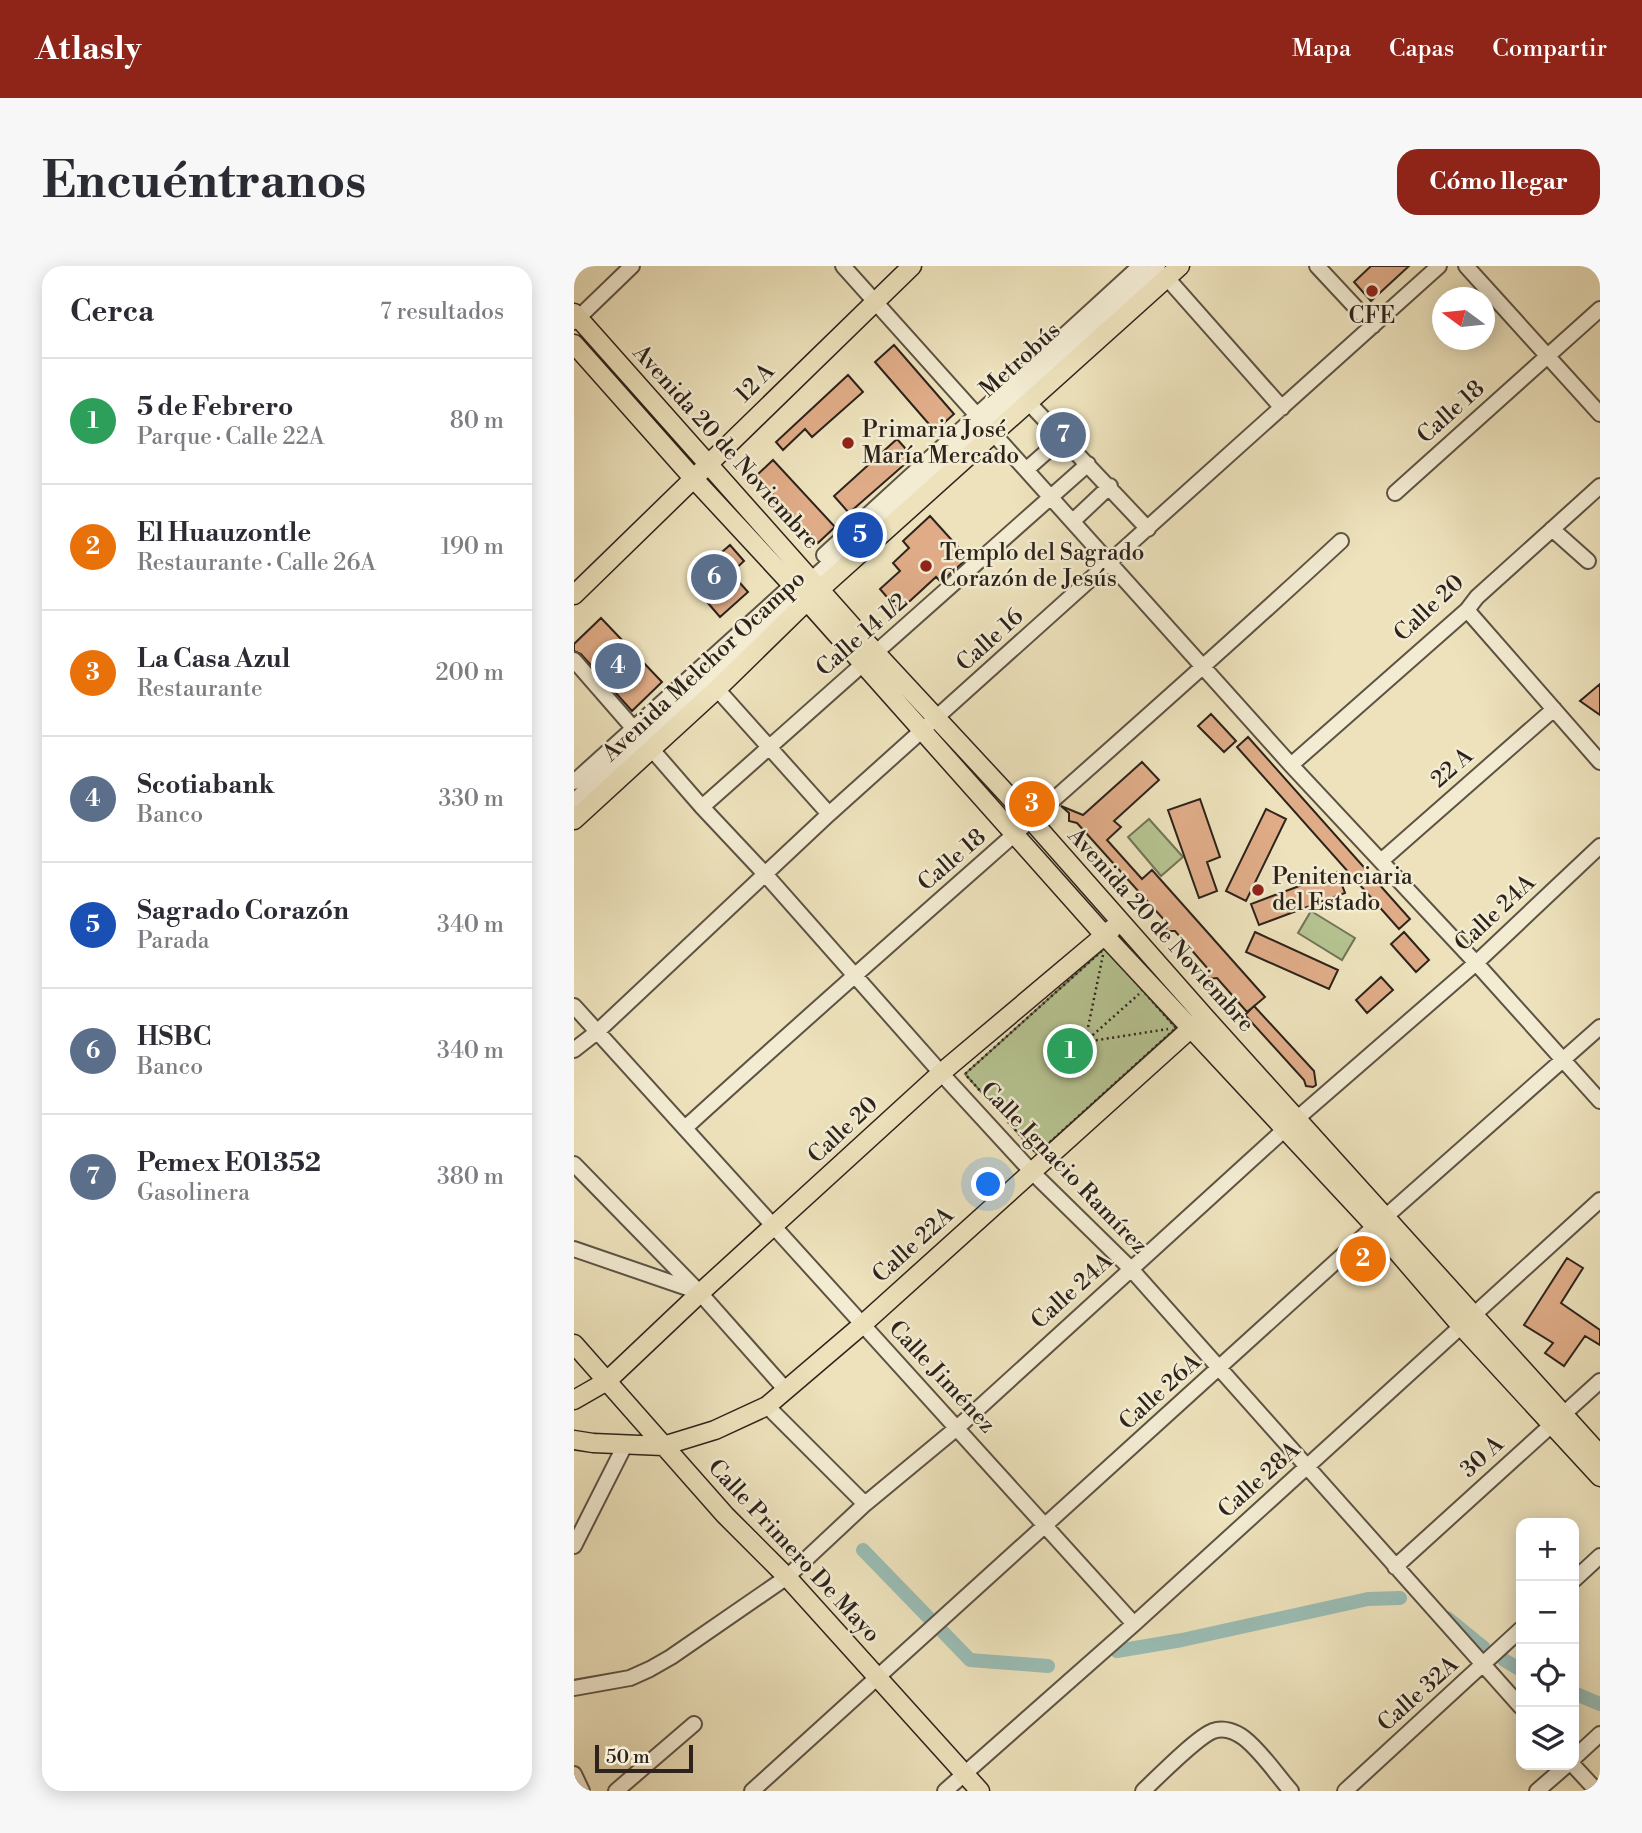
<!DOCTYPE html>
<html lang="es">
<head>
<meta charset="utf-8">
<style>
  :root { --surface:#fff; --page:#f7f7f7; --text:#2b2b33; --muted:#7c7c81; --line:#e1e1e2; --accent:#8f2418 }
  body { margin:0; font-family:"Libre Bodoni",serif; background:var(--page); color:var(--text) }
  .controls { position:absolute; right:21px; bottom:21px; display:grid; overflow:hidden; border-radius:14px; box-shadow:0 4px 18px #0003 }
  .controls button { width:63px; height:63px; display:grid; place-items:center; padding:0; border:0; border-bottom:2px solid var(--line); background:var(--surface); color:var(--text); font:35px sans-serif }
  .compass { position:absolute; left:858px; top:21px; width:63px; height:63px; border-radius:50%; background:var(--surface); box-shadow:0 4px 18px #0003; rotate:285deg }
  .scale { position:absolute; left:21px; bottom:18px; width:98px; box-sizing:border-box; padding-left:7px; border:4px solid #2d231c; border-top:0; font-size:19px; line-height:24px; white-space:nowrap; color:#2d231c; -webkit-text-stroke:5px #f3ecd3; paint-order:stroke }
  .you { position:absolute; left:415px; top:919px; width:24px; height:24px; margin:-18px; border:5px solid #fff; border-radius:50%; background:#1a73e8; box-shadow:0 0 0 10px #1a73e833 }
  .badge { display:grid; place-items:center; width:46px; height:46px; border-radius:50%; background:var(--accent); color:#fff; font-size:23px; font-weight:700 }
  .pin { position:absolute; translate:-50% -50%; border:4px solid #fff; box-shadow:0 2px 7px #0006 }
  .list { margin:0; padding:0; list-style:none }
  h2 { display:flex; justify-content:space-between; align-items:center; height:91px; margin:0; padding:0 28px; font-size:30px }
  h2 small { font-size:23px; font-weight:400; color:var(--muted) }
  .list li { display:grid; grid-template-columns:46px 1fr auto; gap:21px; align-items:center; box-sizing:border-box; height:126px; padding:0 28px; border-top:2px solid var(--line) }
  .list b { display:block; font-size:26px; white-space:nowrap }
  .list p { margin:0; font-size:23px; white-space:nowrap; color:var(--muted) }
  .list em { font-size:23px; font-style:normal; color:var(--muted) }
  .icon { flex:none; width:38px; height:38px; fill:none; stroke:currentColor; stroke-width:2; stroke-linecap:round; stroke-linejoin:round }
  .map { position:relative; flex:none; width:1026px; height:1525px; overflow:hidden; border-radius:21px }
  header { display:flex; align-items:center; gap:42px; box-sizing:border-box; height:98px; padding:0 35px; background:var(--accent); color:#fff }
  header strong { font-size:33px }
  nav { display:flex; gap:38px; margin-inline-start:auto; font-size:24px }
  .intro { display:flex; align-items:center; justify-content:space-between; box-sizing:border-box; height:168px; padding:0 42px }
  h1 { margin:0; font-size:49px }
  .button { padding:18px 32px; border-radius:21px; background:var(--accent); color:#fff; font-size:24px; font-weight:700 }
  main { display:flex; gap:42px; padding:0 42px }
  aside { flex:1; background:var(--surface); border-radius:21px; box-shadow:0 4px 18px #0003 }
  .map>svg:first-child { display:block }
  .park { fill:#b6c492; stroke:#727457; stroke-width:2 }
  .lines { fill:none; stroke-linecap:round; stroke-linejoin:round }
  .canal { stroke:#9abdb5; stroke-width:14 }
  .building { fill:#dfac87; stroke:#2d231c; stroke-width:2 }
  .minor-casing { stroke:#5d5344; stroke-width:18 }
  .major-casing { stroke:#2d231c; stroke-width:21 }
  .path { stroke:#2d231c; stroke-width:2.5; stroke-dasharray:2 3.5; stroke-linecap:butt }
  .minor { stroke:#f3ecd3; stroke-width:14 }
  .major { stroke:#ede2bc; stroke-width:18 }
  .poi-dot { fill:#8f2418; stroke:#f3ecd3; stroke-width:2.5 }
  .labels { text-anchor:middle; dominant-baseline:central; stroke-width:5; stroke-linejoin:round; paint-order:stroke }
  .poi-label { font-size:23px; fill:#2d231c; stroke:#f3ecd3; text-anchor:start }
  .street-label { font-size:23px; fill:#2d231c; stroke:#f3ecd3 }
</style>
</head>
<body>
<header>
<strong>Atlasly</strong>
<nav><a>Mapa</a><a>Capas</a><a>Compartir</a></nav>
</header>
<div class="intro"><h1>Encuéntranos</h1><a class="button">Cómo llegar</a></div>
<main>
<aside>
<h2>Cerca<small>7 resultados</small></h2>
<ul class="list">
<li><span class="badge" style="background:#2e9e5b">1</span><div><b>5 de Febrero</b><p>Parque · Calle 22A</p></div><em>80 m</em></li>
<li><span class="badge" style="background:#e8710a">2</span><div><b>El Huauzontle</b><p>Restaurante · Calle 26A</p></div><em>190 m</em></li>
<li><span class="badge" style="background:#e8710a">3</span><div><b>La Casa Azul</b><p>Restaurante</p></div><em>200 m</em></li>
<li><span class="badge" style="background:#5c6f8a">4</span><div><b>Scotiabank</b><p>Banco</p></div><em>330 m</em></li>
<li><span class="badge" style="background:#1a4fb4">5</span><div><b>Sagrado Corazón</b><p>Parada</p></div><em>340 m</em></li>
<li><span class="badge" style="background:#5c6f8a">6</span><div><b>HSBC</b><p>Banco</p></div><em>340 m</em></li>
<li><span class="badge" style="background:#5c6f8a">7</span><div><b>Pemex E01352</b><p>Gasolinera</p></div><em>380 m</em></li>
</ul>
</aside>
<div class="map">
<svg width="1026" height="1525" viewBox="0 0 1026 1525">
  <rect width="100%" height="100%" fill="#ede2bc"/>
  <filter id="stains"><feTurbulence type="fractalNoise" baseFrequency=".00286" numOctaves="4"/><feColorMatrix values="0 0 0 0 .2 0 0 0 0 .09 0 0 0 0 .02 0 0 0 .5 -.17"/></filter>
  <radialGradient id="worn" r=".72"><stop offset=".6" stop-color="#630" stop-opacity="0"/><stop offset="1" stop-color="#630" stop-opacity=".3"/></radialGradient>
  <path class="park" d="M 575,553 L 609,591 L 587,610 L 554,571 Z
    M 737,645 L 781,672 L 768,694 L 724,667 Z
    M 531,682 L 602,762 L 465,886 L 462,887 L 391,808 Z"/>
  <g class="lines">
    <path class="canal" d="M 289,1284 L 354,1351
      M 873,1352 L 910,1382
      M 369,1366 L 396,1394 L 474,1400
      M 543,1385 L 608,1374 L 794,1333 L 826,1332
      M 930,1394 L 947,1404
      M 1000,1427 L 1026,1438"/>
  </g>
  <path class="building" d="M 797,0 L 835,0 L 797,35 L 780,16 Z
    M 320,79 L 380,148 L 361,165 L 301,96 Z
    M 274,109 L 289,126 L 238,171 L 231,163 L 209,184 L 202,176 Z
    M 323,173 L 339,191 L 275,247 L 260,230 Z
    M 199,194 L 261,261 L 244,277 L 182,210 Z
    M 356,250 L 394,292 L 367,316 L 362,311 L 325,345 L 306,323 L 326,305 L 319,297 L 335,282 L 329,275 Z
    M 156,279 L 170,295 L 157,307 L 174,326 L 146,351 L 115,315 Z
    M 27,352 L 88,416 L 58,445 L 7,388 L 0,385 L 0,378 Z
    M 1026,418 L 1026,449 L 1006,435 Z
    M 637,448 L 662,475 L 650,486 L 624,460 Z
    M 674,471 L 836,653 L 825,663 L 663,481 Z
    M 568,496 L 585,514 L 540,555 L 547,561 L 533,574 L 568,613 L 578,604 L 691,731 L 673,746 L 643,712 L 633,713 L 635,704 L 601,665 L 592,665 L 593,657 L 503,557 L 495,555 L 495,547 L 487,540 L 509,549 Z
    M 626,533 L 646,591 L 633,596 L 643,625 L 625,632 L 594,544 Z
    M 692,543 L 712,553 L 672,635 L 652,625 Z
    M 763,606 L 771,627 L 685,659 L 677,638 Z
    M 681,666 L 764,704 L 755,723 L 672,686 Z
    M 830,666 L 855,694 L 842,706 L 817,678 Z
    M 807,711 L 819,724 L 793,747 L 782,734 Z
    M 680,740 L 740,805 L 742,819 L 739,821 L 732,820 L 730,814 L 671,749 Z
    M 993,992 L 1009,1002 L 987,1037 L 1026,1064 L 1026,1079 L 1011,1070 L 990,1100 L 971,1087 L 979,1077 L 950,1059 Z"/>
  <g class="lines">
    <g class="minor-casing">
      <path id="minor" d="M 269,0 L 717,499 L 902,697 L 1026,835
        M 743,0 L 799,60
        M 892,0 L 1026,148
        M 593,12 L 708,142
        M 0,56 L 58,0
        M 454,136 L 574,263
        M 453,203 L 488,172
        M 821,227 L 1026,43
        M 499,255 L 536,220
        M 978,263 L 1014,295
        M 250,289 L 566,0
        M 893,344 L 1026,496
        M 0,394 L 128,541 L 191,608 L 367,807 L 457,905 L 557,1003 L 947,1441
        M 143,423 L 255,548
        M 717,499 L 893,344 L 903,331 L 1026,220
        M 0,516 L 225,313
        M 0,535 L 226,327 L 237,314 L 584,0
        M 128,541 L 514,198
        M 807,595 L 980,443
        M 0,740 C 186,947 374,1151 560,1358
        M 0,784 L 23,766 L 255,548 L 865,0
        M 111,862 C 328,664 552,474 767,275
        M 0,898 L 126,1027 L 212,1124
        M 0,983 L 122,1025
        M 193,1140 L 291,1238
        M 0,1280 L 51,1179
        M 821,1301 L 1026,1115
        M 1000,1314 L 1026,1290
        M 0,1422 L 56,1412 L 76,1403 L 97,1391 L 213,1311 L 291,1238 L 384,1161 L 711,863 L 902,697 L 1026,580
        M 1000,1492 L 1026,1468
        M 999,1499 L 1023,1525
        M 0,1508 L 8,1525
        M 42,1525 L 120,1458
        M 178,1525 L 801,960 L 1026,761
        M 371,1525 L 560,1358 L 1026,934
        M 569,1525 C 584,1511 623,1471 639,1465 C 650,1461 662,1466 670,1472 C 688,1486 702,1508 717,1525
        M 771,1525 L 947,1363
        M 963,1525 L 993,1499"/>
    </g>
    <g class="major-casing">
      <path id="major" d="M 0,47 L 302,387 L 458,555 L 630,750 L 1026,1189
        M 0,78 L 119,212 L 233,335 L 531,670 L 801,960 L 887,1060 L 1026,1211
        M 0,329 L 338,0
        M 0,554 L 143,423 L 233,335 L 606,0
        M 0,1078 L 151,1249 L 213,1311 L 406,1525
        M 0,1134 L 33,1115 L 126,1027 L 367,807 L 538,663
        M 0,1174 L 19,1177 L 89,1180 L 141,1164 L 193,1140 L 288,1059 L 625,755"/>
    </g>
    <path class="path" d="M 531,682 L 602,762 L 465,886 L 462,887 L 391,808 Z
      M 529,689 L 511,776 L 565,728
      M480 787a17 17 0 1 1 34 0a17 17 0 1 1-34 0Z
      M 511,776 L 594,763"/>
    <use href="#minor" class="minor"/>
    <use href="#major" class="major"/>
  </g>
  <g class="poi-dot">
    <circle cx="798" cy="25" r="7"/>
    <circle cx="274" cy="177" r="7"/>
    <circle cx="352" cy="300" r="7"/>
    <circle cx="684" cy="624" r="7"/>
  </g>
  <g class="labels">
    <g class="poi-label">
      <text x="798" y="50" text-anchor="middle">CFE</text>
      <text x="288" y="164">Primaria José<tspan x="288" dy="26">María Mercado</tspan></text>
      <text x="366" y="287">Templo del Sagrado<tspan x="366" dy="26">Corazón de Jesús</tspan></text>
      <text x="698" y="611">Penitenciaria<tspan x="698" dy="26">del Estado</tspan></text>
    </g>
    <g class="street-label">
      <text transform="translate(446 94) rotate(-42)">Metrobús</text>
      <text transform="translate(181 117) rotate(-45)">12 A</text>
      <text transform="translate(877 146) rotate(-42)">Calle 18</text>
      <text transform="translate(152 181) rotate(48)">Avenida 20 de Noviembre</text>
      <text transform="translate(855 342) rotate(-43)">Calle 20</text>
      <text transform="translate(288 369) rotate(-41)">Calle 14 1/2</text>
      <text transform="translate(416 374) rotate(-42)">Calle 16</text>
      <text transform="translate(130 400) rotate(-43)">Avenida Melchor Ocampo</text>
      <text transform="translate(878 502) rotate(-41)">22 A</text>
      <text transform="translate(378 594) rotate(-41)">Calle 18</text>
      <text transform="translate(921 647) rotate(-43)">Calle 24A</text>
      <text transform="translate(587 664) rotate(48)">Avenida 20 de Noviembre</text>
      <text transform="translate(269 864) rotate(-43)">Calle 20</text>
      <text transform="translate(490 902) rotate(46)">Calle Ignacio Ramírez</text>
      <text transform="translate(339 979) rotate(-42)">Calle 22A</text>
      <text transform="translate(498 1025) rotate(-42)">Calle 24A</text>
      <text transform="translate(368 1111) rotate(47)">Calle Jiménez</text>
      <text transform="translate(586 1126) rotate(-42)">Calle 26A</text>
      <text transform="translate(908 1191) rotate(-42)">30 A</text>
      <text transform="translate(685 1214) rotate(-42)">Calle 28A</text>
      <text transform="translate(220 1285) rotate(47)">Calle Primero De Mayo</text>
      <text transform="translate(844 1428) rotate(-42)">Calle 32A</text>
    </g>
  </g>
  <rect width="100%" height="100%" filter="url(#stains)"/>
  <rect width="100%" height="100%" fill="url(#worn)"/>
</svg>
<div class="controls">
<button>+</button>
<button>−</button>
<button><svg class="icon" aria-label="locate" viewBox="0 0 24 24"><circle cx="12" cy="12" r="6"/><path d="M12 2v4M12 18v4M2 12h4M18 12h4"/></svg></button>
<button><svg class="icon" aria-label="layers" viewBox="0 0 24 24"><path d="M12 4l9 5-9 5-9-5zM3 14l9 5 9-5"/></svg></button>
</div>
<svg class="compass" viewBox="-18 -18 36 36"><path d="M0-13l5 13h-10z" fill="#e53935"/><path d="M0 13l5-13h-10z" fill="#7c7c81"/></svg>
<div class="scale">50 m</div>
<div class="you"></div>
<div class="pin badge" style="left:496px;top:785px;background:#2e9e5b">1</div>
<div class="pin badge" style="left:789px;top:993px;background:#e8710a">2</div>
<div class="pin badge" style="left:458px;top:538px;background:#e8710a">3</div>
<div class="pin badge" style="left:44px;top:400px;background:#5c6f8a">4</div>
<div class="pin badge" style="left:286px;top:269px;background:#1a4fb4">5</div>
<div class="pin badge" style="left:140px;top:311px;background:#5c6f8a">6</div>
<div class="pin badge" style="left:489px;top:169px;background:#5c6f8a">7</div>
</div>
</main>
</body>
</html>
